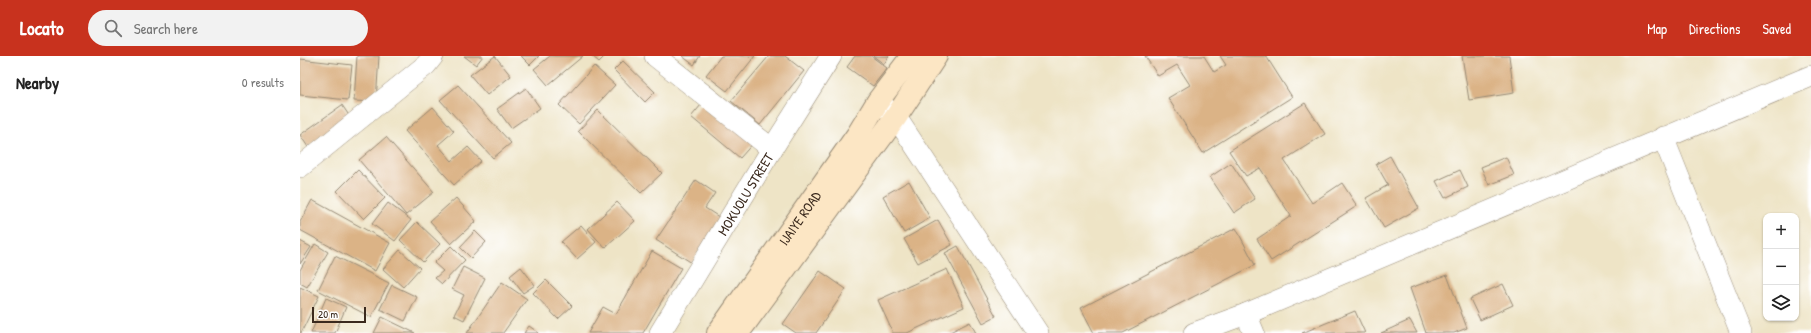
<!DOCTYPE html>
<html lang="en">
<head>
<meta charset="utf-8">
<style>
  :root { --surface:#fff; --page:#f2f2f2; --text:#222; --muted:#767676; --line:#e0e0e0; --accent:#c8321e }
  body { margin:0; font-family:"Patrick Hand",sans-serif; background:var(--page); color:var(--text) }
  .controls { position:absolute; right:12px; bottom:12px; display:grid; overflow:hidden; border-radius:8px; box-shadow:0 1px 3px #0004 }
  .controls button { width:36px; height:36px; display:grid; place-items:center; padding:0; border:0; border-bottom:1px solid var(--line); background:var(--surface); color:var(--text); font:20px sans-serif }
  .scale { position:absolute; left:12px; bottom:10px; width:54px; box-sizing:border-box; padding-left:4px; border:2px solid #3b2a1e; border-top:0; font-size:11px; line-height:14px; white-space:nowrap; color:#3b2a1e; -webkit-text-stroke:3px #fff; paint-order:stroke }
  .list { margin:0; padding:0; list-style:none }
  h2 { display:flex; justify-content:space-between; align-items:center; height:52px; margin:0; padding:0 16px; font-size:17px }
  h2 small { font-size:13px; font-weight:400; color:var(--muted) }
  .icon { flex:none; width:22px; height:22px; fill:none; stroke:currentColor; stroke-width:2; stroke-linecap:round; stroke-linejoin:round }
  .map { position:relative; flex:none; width:1511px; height:277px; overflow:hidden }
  header { display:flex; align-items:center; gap:24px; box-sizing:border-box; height:56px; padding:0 20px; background:var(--accent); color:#fff }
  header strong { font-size:19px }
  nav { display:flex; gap:22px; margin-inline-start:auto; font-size:14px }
  .search { width:280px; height:36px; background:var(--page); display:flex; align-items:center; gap:10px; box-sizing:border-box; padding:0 14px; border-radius:22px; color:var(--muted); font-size:15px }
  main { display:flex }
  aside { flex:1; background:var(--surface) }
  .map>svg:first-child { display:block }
  .building { fill:#dbb386 }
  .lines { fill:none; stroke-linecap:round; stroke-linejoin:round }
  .minor-casing { stroke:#948772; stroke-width:22 }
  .secondary-casing { stroke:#948772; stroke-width:24 }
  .minor { stroke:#fff; stroke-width:21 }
  .secondary { stroke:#fce6c4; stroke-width:22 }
  .labels { text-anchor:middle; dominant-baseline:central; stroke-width:3.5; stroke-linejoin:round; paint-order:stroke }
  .street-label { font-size:14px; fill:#3b2a1e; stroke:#fff }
</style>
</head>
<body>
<header>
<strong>Locato</strong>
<div class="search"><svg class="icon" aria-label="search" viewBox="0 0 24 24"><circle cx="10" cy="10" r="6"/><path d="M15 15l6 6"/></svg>Search here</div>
<nav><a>Map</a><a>Directions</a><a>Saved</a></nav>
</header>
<main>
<aside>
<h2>Nearby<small>0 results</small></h2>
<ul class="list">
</ul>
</aside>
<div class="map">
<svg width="1511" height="277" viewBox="0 0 1511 277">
  <rect width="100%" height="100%" fill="#fff"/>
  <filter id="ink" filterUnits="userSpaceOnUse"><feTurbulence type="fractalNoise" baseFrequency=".025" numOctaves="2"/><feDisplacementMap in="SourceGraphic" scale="8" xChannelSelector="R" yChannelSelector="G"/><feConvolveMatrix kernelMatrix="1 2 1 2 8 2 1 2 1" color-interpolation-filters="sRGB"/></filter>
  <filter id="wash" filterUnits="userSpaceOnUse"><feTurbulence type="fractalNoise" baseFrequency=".012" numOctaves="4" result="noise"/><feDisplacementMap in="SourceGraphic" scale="16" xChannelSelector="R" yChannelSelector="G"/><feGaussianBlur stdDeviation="0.9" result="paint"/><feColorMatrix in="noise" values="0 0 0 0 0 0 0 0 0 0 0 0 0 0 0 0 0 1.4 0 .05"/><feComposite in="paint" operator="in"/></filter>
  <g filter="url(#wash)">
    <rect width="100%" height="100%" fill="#eee4c6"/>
    <g id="blocks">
      <path class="building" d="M 57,0 L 79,0 L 76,46 L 54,45 Z
        M 164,0 L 183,0 L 176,9 Z
        M 195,0 L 211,20 L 187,39 L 170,19 Z
        M 221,0 L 239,0 L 230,9 Z
        M 250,0 L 283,0 L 248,29 L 234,13 Z
        M 292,0 L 305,0 L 299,6 Z
        M 382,0 L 400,0 L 394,9 Z
        M 421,0 L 455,0 L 427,35 L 406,19 Z
        M 469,0 L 485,0 L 504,15 L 460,69 L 431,45 Z
        M 555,0 L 571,0 L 587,12 L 573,30 L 547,11 Z
        M 573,0 L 589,0 L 584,8 Z
        M 845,0 L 904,0 L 914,16 L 926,9 L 920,0 L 966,0 L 992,41 L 903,97 L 868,42 L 890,29 L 877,9 L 858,20 Z
        M 1162,0 L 1209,0 L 1214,37 L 1169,44 Z
        M 0,3 L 52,9 L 48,44 L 0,39 Z
        M 323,5 L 355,36 L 345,46 L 314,14 Z
        M 294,10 L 315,29 L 279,68 L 259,49 Z
        M 158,29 L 211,87 L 193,102 L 140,44 Z
        M 226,32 L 240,52 L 211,72 L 197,53 Z
        M 406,43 L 455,85 L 440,102 L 391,61 Z
        M 1005,47 L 1025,78 L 984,104 L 1012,147 L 1042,127 L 1057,150 L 971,205 L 957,183 L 991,160 L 960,112 L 946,120 L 929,95 Z
        M 42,49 L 50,61 L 8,91 L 0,79 Z
        M 133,51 L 154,75 L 138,89 L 152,105 L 168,91 L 181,105 L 154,129 L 105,75 Z
        M 298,54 L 362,117 L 341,137 L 278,75 Z
        M 86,81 L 134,136 L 106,159 L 59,104 Z
        M 1090,100 L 1119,152 L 1084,172 L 1066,142 L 1088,129 L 1076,108 Z
        M 1206,101 L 1214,119 L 1189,129 L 1181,111 Z
        M 931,107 L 955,143 L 934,157 L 910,121 Z
        M 58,114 L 85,142 L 64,163 L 37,135 Z
        M 1160,114 L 1168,131 L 1145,142 L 1136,125 Z
        M 396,124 L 415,137 L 405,152 L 422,163 L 392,207 L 356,184 Z
        M 609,125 L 630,162 L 604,177 L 583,140 Z
        M 156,142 L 176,165 L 151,188 L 130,165 Z
        M 12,144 L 90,187 L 75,215 L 0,174 L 0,166 Z
        M 317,146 L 335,165 L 305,192 L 288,173 Z
        M 88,147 L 111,164 L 95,185 L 72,168 Z
        M 638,164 L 652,189 L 618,207 L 604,183 Z
        M 117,166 L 140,188 L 123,206 L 100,184 Z
        M 281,169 L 296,186 L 277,203 L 261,186 Z
        M 936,172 L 955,209 L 823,277 L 794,277 L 781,252 Z
        M 175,175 L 186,186 L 171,202 L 160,191 Z
        M 0,185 L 11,191 L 0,208 Z
        M 15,188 L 28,196 L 7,231 L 0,227 L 0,214 Z
        M 151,190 L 165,204 L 142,228 L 135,222 L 143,215 L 134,207 Z
        M 658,190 L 696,260 L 683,267 L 645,197 Z
        M 100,194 L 120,212 L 103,231 L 83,213 Z
        M 352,195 L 381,212 L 343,277 L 288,277 L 303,251 L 316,258 Z
        M 35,200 L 89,227 L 71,261 L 18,234 Z
        M 163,211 L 185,222 L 164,264 L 154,259 L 164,239 L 152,233 Z
        M 221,211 L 235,229 L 223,237 L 210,220 Z
        M 647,213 L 664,251 L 607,277 L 593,277 L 578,244 Z
        M 520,215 L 546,233 L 516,277 L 496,277 L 483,268 Z
        M 1147,219 L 1167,272 L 1154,277 L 1126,277 L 1110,232 Z
        M 246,224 L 272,250 L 258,263 L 233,237 Z
        M 202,226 L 227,243 L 203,277 L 167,277 Z
        M 1203,228 L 1213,249 L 1180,264 L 1170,243 Z
        M 92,229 L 117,241 L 105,265 L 80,253 Z
        M 0,231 L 19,240 L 1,277 L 0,277 Z
        M 26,242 L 46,251 L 35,277 L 11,277 Z
        M 1055,255 L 1065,277 L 1002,277 Z
        M 82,261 L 115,277 L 74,277 Z
        M 1110,264 L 1117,277 L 1081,277 Z
        M 670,266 L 676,277 L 648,277 Z
        M 229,270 L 239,277 L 224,277 Z"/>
    </g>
  </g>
  <g filter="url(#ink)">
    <use href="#blocks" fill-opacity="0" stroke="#948772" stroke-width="1"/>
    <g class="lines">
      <g class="minor-casing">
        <g id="minor">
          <path d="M 355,0 L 472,93"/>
          <path d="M 578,45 L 596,61 L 738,277"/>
          <path d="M 1363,81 L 1441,277"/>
          <path d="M 0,111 L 126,9 L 133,0"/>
          <path d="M 946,258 L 954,277"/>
          <path id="s1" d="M 360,277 L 472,93 L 531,0"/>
          <path d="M 894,277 L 946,258 L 1511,20"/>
        </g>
      </g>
      <g class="secondary-casing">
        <g id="secondary">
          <path id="s2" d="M 418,277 L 558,78 L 578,45 L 612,0"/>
          <path d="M 438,277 L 596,61 L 636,0"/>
        </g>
      </g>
      <use href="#minor" class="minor"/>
      <use href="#secondary" class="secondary"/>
    </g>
  </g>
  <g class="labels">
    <g class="street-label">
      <text stroke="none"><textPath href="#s1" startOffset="163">MOKUOLU STREET</textPath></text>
      <text stroke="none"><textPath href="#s2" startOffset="141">IJAIYE ROAD</textPath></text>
    </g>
  </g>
</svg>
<div class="controls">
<button>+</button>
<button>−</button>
<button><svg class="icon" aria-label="layers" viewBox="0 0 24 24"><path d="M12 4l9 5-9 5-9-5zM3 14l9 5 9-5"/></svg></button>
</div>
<div class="scale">20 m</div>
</div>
</main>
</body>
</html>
